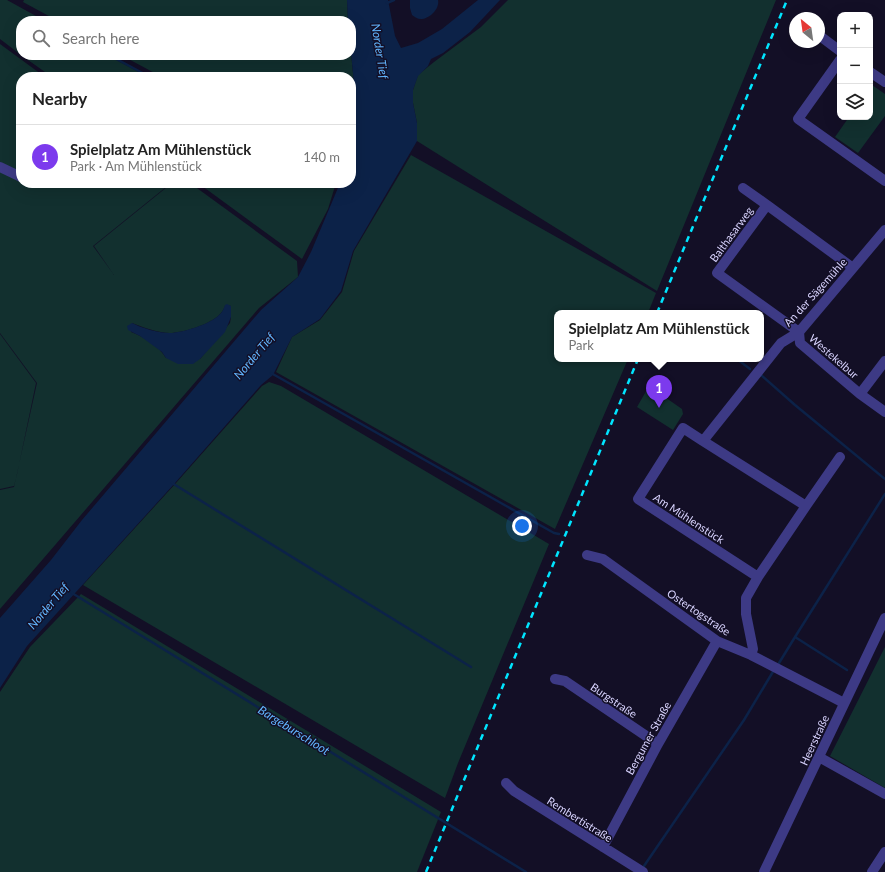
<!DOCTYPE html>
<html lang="en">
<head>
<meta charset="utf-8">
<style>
  :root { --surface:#fff; --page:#f2f2f2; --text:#222; --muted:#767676; --line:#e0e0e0; --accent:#7c3aed }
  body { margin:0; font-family:Lato,sans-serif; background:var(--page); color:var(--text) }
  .controls { position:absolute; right:12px; top:12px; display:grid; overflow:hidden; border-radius:8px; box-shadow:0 4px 16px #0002 }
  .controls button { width:36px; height:36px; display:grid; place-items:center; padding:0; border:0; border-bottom:1px solid var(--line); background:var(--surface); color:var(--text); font:20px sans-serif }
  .compass { position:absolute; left:789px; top:12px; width:36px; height:36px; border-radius:50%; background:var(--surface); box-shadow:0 4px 16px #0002; rotate:331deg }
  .you { position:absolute; left:522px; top:526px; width:14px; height:14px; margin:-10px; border:3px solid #fff; border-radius:50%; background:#1a73e8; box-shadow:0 0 0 6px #1a73e833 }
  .badge { display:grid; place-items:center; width:26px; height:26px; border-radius:50%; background:var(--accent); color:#fff; font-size:13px; font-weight:700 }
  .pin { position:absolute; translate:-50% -33px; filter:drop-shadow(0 1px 2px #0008) }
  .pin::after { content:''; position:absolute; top:21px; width:14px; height:12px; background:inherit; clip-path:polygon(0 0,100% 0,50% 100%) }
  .popup { position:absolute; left:554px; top:310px; width:210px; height:52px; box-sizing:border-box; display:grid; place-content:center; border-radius:8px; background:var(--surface); filter:drop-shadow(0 1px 3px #0005); font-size:13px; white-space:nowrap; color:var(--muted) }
  .popup b { font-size:15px; color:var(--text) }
  .popup::after { content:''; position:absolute; left:50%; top:100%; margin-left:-8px; border:8px solid transparent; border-top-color:var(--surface) }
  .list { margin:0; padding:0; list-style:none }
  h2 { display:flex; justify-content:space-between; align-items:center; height:52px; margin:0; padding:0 16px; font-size:17px }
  h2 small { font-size:13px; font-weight:400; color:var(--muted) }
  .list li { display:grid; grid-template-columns:26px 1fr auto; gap:12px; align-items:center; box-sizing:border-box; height:64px; padding:0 16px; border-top:1px solid var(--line) }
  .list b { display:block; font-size:15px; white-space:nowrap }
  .list p { margin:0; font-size:13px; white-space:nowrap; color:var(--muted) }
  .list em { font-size:13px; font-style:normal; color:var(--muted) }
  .icon { flex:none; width:22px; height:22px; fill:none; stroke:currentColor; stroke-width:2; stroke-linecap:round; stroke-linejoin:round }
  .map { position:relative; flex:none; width:885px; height:872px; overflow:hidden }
  .search { position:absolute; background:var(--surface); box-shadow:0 4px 16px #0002; left:16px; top:16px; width:340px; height:44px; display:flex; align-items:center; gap:10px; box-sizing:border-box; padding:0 14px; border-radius:16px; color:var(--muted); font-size:15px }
  .panel { position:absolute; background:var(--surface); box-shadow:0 4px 16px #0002; left:16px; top:72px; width:340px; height:116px; border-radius:16px }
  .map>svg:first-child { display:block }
  .green { fill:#12302f; fill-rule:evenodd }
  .water { fill:#0c2248 }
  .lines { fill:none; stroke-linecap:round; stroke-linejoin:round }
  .stream { stroke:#0c2248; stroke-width:2.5 }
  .minor { stroke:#3d3a85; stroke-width:10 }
  .rail { stroke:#00e5ff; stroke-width:2.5; stroke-dasharray:6 5; stroke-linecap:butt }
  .labels { text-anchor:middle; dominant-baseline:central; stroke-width:3; stroke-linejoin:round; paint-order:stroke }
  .street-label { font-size:11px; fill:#d9d4ff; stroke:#130f26 }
  .water-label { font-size:12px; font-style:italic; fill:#62b6ff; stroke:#130f26 }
</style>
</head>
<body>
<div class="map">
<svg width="885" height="872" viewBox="0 0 885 872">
  <rect width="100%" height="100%" fill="#130f26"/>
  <path class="green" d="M 0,0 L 7,0 L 45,21 L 21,21 L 21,55 L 0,39 Z
    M 24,0 L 347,0 L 348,21 L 58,21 L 23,2 Z
    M 508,0 L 776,0 L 657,291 L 417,141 L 417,123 L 413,103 L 413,90 L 418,75 L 434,62 L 481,27 Z
    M 0,44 L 45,77 L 21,77 L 21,183 L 171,183 L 93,246 L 114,275 L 94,246 L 172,183 L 190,183 L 297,261 L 298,277 L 259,308 L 0,609 L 0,490 L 14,487 L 37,383 L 0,333 ZM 226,305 L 231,306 L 231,317 L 230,323 L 200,359 L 166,358 C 159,346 144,337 131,332 L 132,323 C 142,327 159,333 170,333 C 182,333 211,324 219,315 C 222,313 224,308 226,305 Z
    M 351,52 L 356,105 L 353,150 L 351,152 L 351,77 L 162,77 L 121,55 L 351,55 Z
    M 21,55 L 107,55 L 148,77 L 52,77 Z
    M 872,85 L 885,94 L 885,116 L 858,153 L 835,137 L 849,117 L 870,117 L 870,88 Z
    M 411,155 L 656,293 L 648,313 L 557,313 L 557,359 L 628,359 L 555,529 L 276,372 L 292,337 L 320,320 L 342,292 L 354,251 Z
    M 198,183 L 336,183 L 328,209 L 302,259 Z
    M 0,334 L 36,383 L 17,474 L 14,486 L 0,489 Z
    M 269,382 L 281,386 L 549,544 L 458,763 L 445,798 L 83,585 L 176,483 L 262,386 Z
    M 649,386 L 682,409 L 683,414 L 673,430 L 637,407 Z
    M 81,594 L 441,812 L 417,872 L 0,872 L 0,692 L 30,647 Z
    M 885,647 L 885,788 L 830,756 Z"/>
  <path class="water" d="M 347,0 L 388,0 L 395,36 L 401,48 L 418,43 L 442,29 L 478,0 L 500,0 L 470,32 L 443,53 L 431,59 L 428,66 L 418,76 L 413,90 L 413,103 L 417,123 L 417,141 L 353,251 L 341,291 L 320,319 L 292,337 L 273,375 L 261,385 L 175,483 L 27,646 L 0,688 L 0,618 L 51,560 L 82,520 L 261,310 L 298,277 L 311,252 L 340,183 L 351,183 L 351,155 L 353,150 L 356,105 L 351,52 L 351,21 L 348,21 Z
    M 410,0 L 438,0 C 440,9 429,19 421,19 C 417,19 415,17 412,15 L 410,8 Z
    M 227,304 L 231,306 L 231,317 L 225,332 L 200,359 L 193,364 L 178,364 L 166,358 L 162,352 L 140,336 L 128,330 L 127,326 L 132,323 C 141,328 159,333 170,333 C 181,333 211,324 219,315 C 222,313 224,308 225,305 Z"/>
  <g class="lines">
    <path class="stream" d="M 387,3 L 394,0
      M 109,55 L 150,77
      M 737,359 L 750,369
      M 271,373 L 554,533 L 559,534
      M 761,375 L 795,405 L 885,479
      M 172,483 L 471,667
      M 72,593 L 526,872
      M 779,663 L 795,637
      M 847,670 L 795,637 L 885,494
      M 644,866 L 744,720 L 774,670"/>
    <path class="minor" d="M 820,36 L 840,51
      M 840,60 L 798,119 L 885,181
      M 870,72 L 885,82
      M 0,167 L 21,177
      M 743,188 L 767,205
      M 853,268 L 767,205 L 717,273 L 799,332 L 800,343 L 860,394 L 885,412
      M 860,394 L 885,361
      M 703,441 L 683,428 L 638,499 L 758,577
      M 806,506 L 840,457
      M 587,555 L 603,559 L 717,641 L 751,655 L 844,703
      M 751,655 L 753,649 L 746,614 L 746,598 L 758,577 L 806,506 L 703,441 L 781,343 L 799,332 L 885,230
      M 555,679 L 565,681 L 658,744
      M 819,757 L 885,794
      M 506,783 L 514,791 L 643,872
      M 603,847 L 658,744 L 717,641
      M 764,872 L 885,618
      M 872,872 L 885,852"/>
    <path class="rail" d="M 657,313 L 787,0
      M 426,872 L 638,359"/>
  </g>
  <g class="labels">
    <g class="street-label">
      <text transform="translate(731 234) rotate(-54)">Balthasarweg</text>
      <text transform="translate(815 292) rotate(-48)">An der Sägemühle</text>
      <text transform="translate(834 356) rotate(41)">Westekelbur</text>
      <text transform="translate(689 518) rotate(33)">Am Mühlenstück</text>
      <text transform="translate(699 612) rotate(34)">Ostertogstraße</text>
      <text transform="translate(614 700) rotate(34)">Burgstraße</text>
      <text transform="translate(648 738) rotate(-61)">Bergumer Straße</text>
      <text transform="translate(814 740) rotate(-65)">Heerstraße</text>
      <text transform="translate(580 819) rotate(32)">Rembertistraße</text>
    </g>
    <g class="water-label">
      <text transform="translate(380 51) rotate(81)">Norder Tief</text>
      <text transform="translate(254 356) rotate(-50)">Norder Tief</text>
      <text transform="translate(48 606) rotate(-50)">Norder Tief</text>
      <text transform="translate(294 730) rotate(32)">Bargeburschloot</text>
    </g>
  </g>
</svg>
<div class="controls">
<button>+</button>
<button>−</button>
<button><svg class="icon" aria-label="layers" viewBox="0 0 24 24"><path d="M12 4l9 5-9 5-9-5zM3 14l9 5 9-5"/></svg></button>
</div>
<svg class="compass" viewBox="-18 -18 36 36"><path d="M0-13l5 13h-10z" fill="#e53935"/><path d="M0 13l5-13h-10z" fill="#767676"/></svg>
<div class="you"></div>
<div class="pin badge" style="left:659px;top:408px">1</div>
<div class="popup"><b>Spielplatz Am Mühlenstück</b>Park</div>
<div class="search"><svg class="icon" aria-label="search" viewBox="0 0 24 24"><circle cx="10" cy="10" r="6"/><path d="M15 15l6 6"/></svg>Search here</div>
<section class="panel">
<h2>Nearby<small></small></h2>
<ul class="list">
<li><span class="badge">1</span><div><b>Spielplatz Am Mühlenstück</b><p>Park · Am Mühlenstück</p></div><em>140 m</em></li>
</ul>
</section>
</div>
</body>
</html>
